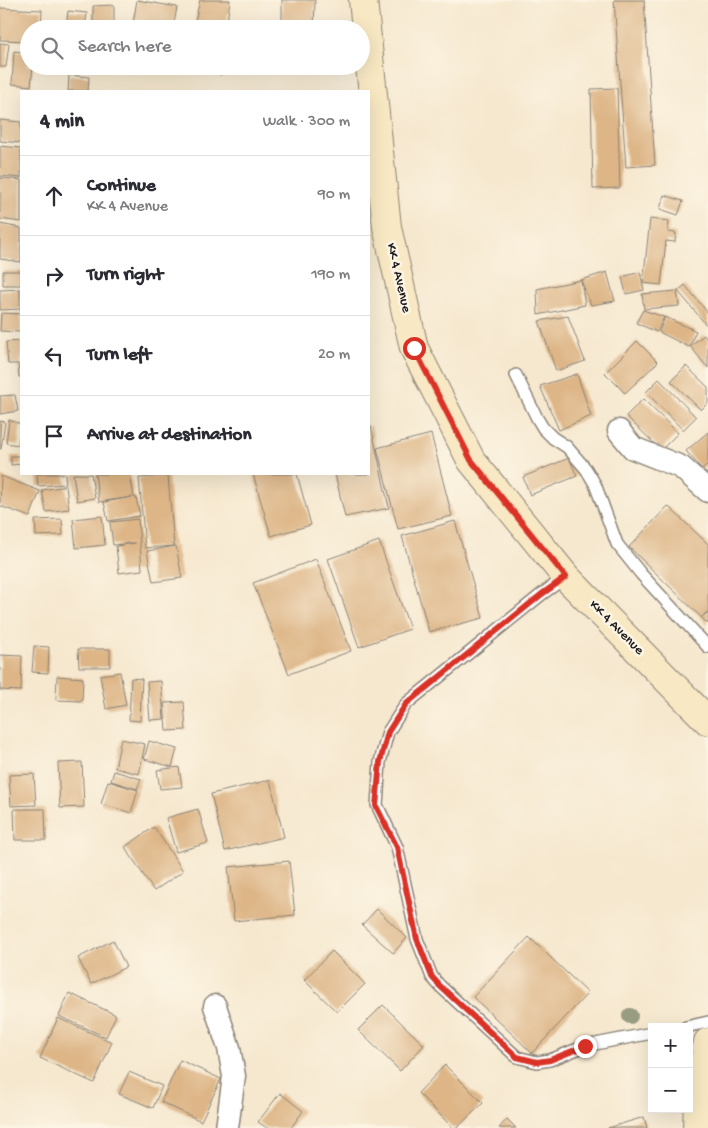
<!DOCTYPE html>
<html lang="en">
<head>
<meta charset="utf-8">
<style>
  :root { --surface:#fff; --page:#f2f2f3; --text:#2b2b33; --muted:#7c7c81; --line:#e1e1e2 }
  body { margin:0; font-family:"Gochi Hand",sans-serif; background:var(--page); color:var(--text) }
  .controls { position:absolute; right:15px; bottom:15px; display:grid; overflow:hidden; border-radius:0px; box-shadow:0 5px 20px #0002 }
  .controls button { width:45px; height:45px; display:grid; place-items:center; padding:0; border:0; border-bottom:1px solid var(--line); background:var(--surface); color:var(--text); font:25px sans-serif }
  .stop { position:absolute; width:15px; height:15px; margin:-11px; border:4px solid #d93025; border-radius:50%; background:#fff }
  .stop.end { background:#d93025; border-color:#fff; box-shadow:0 1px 5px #0008 }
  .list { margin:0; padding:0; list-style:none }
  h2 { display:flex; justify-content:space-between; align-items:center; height:65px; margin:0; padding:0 20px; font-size:21px }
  h2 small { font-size:16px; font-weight:400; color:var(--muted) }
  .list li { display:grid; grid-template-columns:32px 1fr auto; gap:15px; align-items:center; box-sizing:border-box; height:80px; padding:0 20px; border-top:1px solid var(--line) }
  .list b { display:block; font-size:19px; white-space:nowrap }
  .list p { margin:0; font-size:16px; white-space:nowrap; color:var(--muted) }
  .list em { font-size:16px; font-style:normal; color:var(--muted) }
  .icon { flex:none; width:28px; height:28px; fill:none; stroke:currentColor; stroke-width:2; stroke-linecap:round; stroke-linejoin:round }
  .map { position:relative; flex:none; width:708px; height:1128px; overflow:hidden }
  .search { position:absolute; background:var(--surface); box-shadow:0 5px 20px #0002; left:20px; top:20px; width:350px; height:55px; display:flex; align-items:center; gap:12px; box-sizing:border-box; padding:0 18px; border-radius:28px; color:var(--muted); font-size:19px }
  .panel { position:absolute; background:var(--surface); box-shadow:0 5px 20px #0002; left:20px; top:90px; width:350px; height:385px; border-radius:0px }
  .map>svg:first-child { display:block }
  .building { fill:#ddb586 }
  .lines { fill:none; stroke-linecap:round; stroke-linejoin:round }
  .lane-casing { stroke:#898276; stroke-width:14 }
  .street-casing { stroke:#898276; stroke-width:25 }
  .secondary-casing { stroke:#898276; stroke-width:30 }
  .lane { stroke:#fff; stroke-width:11 }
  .street { stroke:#fff; stroke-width:22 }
  .secondary { stroke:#f8e8c3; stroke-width:28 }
  .tree { fill:#989c81 }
  .route { stroke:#d93025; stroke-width:6 }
  .labels { text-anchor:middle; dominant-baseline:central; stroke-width:5; stroke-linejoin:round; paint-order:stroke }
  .street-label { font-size:14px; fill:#1c1c1c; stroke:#fcf5e5 }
</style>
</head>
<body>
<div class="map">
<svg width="708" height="1128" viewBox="0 0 708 1128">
  <rect width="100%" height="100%" fill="#fcf5e5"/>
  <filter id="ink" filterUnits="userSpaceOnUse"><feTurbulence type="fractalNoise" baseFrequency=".02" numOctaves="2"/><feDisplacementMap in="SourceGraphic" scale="10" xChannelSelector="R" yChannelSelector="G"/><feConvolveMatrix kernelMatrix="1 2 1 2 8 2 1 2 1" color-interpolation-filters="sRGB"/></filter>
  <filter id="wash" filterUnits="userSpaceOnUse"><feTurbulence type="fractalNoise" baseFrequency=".0096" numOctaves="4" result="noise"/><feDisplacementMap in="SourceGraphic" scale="20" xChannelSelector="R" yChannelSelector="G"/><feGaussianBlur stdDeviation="1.12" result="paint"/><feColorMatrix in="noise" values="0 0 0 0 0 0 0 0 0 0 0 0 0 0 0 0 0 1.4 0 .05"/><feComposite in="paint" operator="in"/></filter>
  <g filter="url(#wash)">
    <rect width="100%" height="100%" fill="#f6e8cf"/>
    <g id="blocks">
      <path class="building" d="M 137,0 L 177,7 L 173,29 L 132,29 Z
        M 200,0 L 230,0 L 226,29 L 215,29 L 194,25 Z
        M 282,0 L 315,0 L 314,29 L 282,29 Z
        M 614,0 L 644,0 L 655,165 L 626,167 Z
        M 114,5 L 114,29 L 93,29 L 93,6 Z
        M 0,8 L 42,10 L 41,29 L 29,29 L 29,41 L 0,40 Z
        M 68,11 L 87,13 L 85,29 L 66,29 Z
        M 0,43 L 9,44 L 6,67 L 0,67 Z
        M 14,51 L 29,53 L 29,66 L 33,66 L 31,86 L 12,84 Z
        M 199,66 L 223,66 L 221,75 Z
        M 69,75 L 89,77 L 88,91 L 68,91 Z
        M 617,88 L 620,188 L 593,189 L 591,89 Z
        M 0,120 L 21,122 L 21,143 L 0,141 Z
        M 0,146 L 21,148 L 21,178 L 0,176 Z
        M 0,178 L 21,180 L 21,222 L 0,219 Z
        M 664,195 L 683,201 L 678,215 L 660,209 Z
        M 650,219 L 669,221 L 668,232 L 676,233 L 675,242 L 666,241 L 661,285 L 643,283 Z
        M 0,224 L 21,228 L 21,262 L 0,259 Z
        M 3,271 L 21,271 L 21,285 L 3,285 Z
        M 607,272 L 615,301 L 591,305 L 581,280 Z
        M 640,272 L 644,290 L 626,294 L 622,277 Z
        M 581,280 L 585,305 L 538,315 L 537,289 Z
        M 685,285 L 708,313 L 708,327 L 678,291 Z
        M 20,289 L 20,309 L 0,310 L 0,290 Z
        M 677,291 L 679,306 L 644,309 L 642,294 Z
        M 643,310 L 664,317 L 657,332 L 636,323 Z
        M 1,313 L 21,314 L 21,332 L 0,331 Z
        M 568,316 L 585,361 L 556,371 L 539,321 Z
        M 665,317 L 696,331 L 689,347 L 659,332 Z
        M 704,335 L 708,341 L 708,368 L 690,346 Z
        M 21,341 L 21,377 L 19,377 L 18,364 L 8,364 L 6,342 Z
        M 637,341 L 658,362 L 625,393 L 605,373 Z
        M 686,366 L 708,387 L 708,403 L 701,410 L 671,381 Z
        M 577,374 L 591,416 L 559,430 L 540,386 Z
        M 659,379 L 696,417 L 683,430 L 646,392 Z
        M 15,395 L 18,411 L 0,414 L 0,396 Z
        M 643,399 L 678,433 L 661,450 L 626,416 Z
        M 9,420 L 21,424 L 18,445 L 6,443 Z
        M 0,421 L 5,422 L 1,449 L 0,449 Z
        M 369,426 L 371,426 L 389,508 L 345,517 L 335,474 L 369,474 Z
        M 708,432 L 708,464 L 702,469 L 686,451 Z
        M 431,434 L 452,516 L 398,529 L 377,448 Z
        M 11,456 L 20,456 L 21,464 L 11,465 Z
        M 569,458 L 577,476 L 530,495 L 523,477 Z
        M 37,474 L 65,474 L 66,484 L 38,486 Z
        M 73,474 L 91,474 L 95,498 L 77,501 Z
        M 95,474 L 130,474 L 134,498 L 136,497 L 140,516 L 108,521 L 104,502 L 132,497 L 99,502 Z
        M 253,474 L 297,474 L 311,525 L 271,536 Z
        M 1,476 L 40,491 L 30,517 L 0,506 Z
        M 168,476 L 174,546 L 145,548 L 139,478 Z
        M 66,486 L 69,509 L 46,512 L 42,490 Z
        M 668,506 L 708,544 L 708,611 L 702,617 L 708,612 L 708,624 L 629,547 Z
        M 102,516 L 105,545 L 76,548 L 73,519 Z
        M 62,519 L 63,535 L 36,536 L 35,520 Z
        M 138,519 L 142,570 L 119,573 L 116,546 L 135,543 L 113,545 L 110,522 Z
        M 455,521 L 483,618 L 429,632 L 402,536 Z
        M 379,541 L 410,629 L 359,647 L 328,559 Z
        M 176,546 L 182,578 L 153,582 L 147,551 Z
        M 316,559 L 351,651 L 289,674 L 253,583 Z
        M 34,646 L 49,647 L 48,673 L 32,672 Z
        M 78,649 L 110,649 L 110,667 L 79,667 Z
        M 0,655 L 22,656 L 21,691 L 0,690 Z
        M 120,672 L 126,705 L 106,709 L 100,675 Z
        M 57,676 L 83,678 L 82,701 L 56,700 Z
        M 131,678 L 142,679 L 140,721 L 129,720 Z
        M 161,681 L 164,719 L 150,720 L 147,682 Z
        M 184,702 L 186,730 L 166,731 L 164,703 Z
        M 121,739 L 145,744 L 139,774 L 115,768 Z
        M 149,741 L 177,749 L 172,767 L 144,759 Z
        M 82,762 L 84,807 L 60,808 L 58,763 Z
        M 179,767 L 182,787 L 160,789 L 157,770 Z
        M 114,771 L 141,779 L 137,789 L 111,781 Z
        M 34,774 L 36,805 L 11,806 L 9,775 Z
        M 270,780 L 284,837 L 225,851 L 211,794 Z
        M 108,781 L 138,790 L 131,813 L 101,804 Z
        M 14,809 L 45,809 L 46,840 L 15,840 Z
        M 198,809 L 208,843 L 176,852 L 166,818 Z
        M 154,827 L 183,871 L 154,891 L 125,847 Z
        M 289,861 L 295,915 L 234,921 L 228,867 Z
        M 377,909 L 407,938 L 393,953 L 362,925 Z
        M 529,937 L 588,993 L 532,1053 L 473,997 Z
        M 113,940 L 126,967 L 91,984 L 78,958 Z
        M 332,951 L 365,984 L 337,1012 L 304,980 Z
        M 69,993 L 116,1015 L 106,1037 L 59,1016 Z
        M 383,1005 L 424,1045 L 400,1071 L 358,1030 Z
        M 58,1018 L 112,1042 L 94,1083 L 40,1058 Z
        M 180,1060 L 221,1079 L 201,1121 L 161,1102 Z
        M 445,1065 L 483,1103 L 457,1128 L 453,1128 L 418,1093 Z
        M 129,1072 L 162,1086 L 153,1108 L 119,1094 Z
        M 280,1093 L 303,1111 L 291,1128 L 267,1128 L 258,1122 Z
        M 644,1117 L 647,1128 L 608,1128 Z
        M 507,1119 L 516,1128 L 499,1128 Z"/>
    </g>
  </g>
  <g filter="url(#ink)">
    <use href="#blocks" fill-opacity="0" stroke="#898276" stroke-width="1"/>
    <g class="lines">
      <g class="lane-casing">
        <path id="lane" d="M 516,375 L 537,418 L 543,428 L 553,438 L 567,447 L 586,469 L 595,484 L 617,544 L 641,574 L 708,647
          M 566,577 L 542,594 L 406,704 L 388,732 L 380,762 L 377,805 L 397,847 L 417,939 L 432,977 L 440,986 L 517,1057 L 537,1062 L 550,1060 L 585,1046 L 652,1033
          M 686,1027 L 708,1022"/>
      </g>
      <g class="street-casing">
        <path id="street" d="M 619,431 L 633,448 L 681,467 L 708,491
          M 215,1006 L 229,1048 L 234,1076 L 227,1128"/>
      </g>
      <g class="secondary-casing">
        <path id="secondary" d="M 363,0 L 387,227 L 414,348 L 471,460 L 566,577 L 708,721
          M 697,1128 L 698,1099 L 708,1042"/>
      </g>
      <use href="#lane" class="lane"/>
      <use href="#street" class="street"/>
      <use href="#secondary" class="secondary"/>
    </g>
    <circle class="tree" cx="630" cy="1016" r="8"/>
  </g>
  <g class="lines" filter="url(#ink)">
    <path class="route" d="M 414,348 L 471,460 L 566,577 L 542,594 L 406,704 L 388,732 L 380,762 L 376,806 L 397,847 L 417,939 L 432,977 L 440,986 L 517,1057 L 537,1062 L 550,1060 L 585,1046"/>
  </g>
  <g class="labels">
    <g class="street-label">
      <text transform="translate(398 278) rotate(77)">KK 4 Avenue</text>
      <text transform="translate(616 628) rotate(45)">KK 4 Avenue</text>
    </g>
  </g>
</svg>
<div class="controls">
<button>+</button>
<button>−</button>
</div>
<div class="stop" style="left:414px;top:348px"></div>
<div class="stop end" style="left:585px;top:1046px"></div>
<div class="search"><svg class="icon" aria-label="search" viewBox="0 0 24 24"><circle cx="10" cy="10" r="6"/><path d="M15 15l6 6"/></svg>Search here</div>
<section class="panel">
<h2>4 min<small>Walk · 300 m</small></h2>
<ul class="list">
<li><svg class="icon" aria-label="ahead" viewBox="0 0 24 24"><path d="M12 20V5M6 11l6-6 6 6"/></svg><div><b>Continue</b><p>KK 4 Avenue</p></div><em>90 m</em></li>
<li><svg class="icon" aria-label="right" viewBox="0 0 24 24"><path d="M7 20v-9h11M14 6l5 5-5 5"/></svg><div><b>Turn right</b></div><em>190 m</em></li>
<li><svg class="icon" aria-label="left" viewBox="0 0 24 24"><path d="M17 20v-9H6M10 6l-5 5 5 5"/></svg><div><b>Turn left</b></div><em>20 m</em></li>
<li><svg class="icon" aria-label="arrive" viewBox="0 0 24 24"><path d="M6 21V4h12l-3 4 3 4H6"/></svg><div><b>Arrive at destination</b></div></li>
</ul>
</section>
</div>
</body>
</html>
